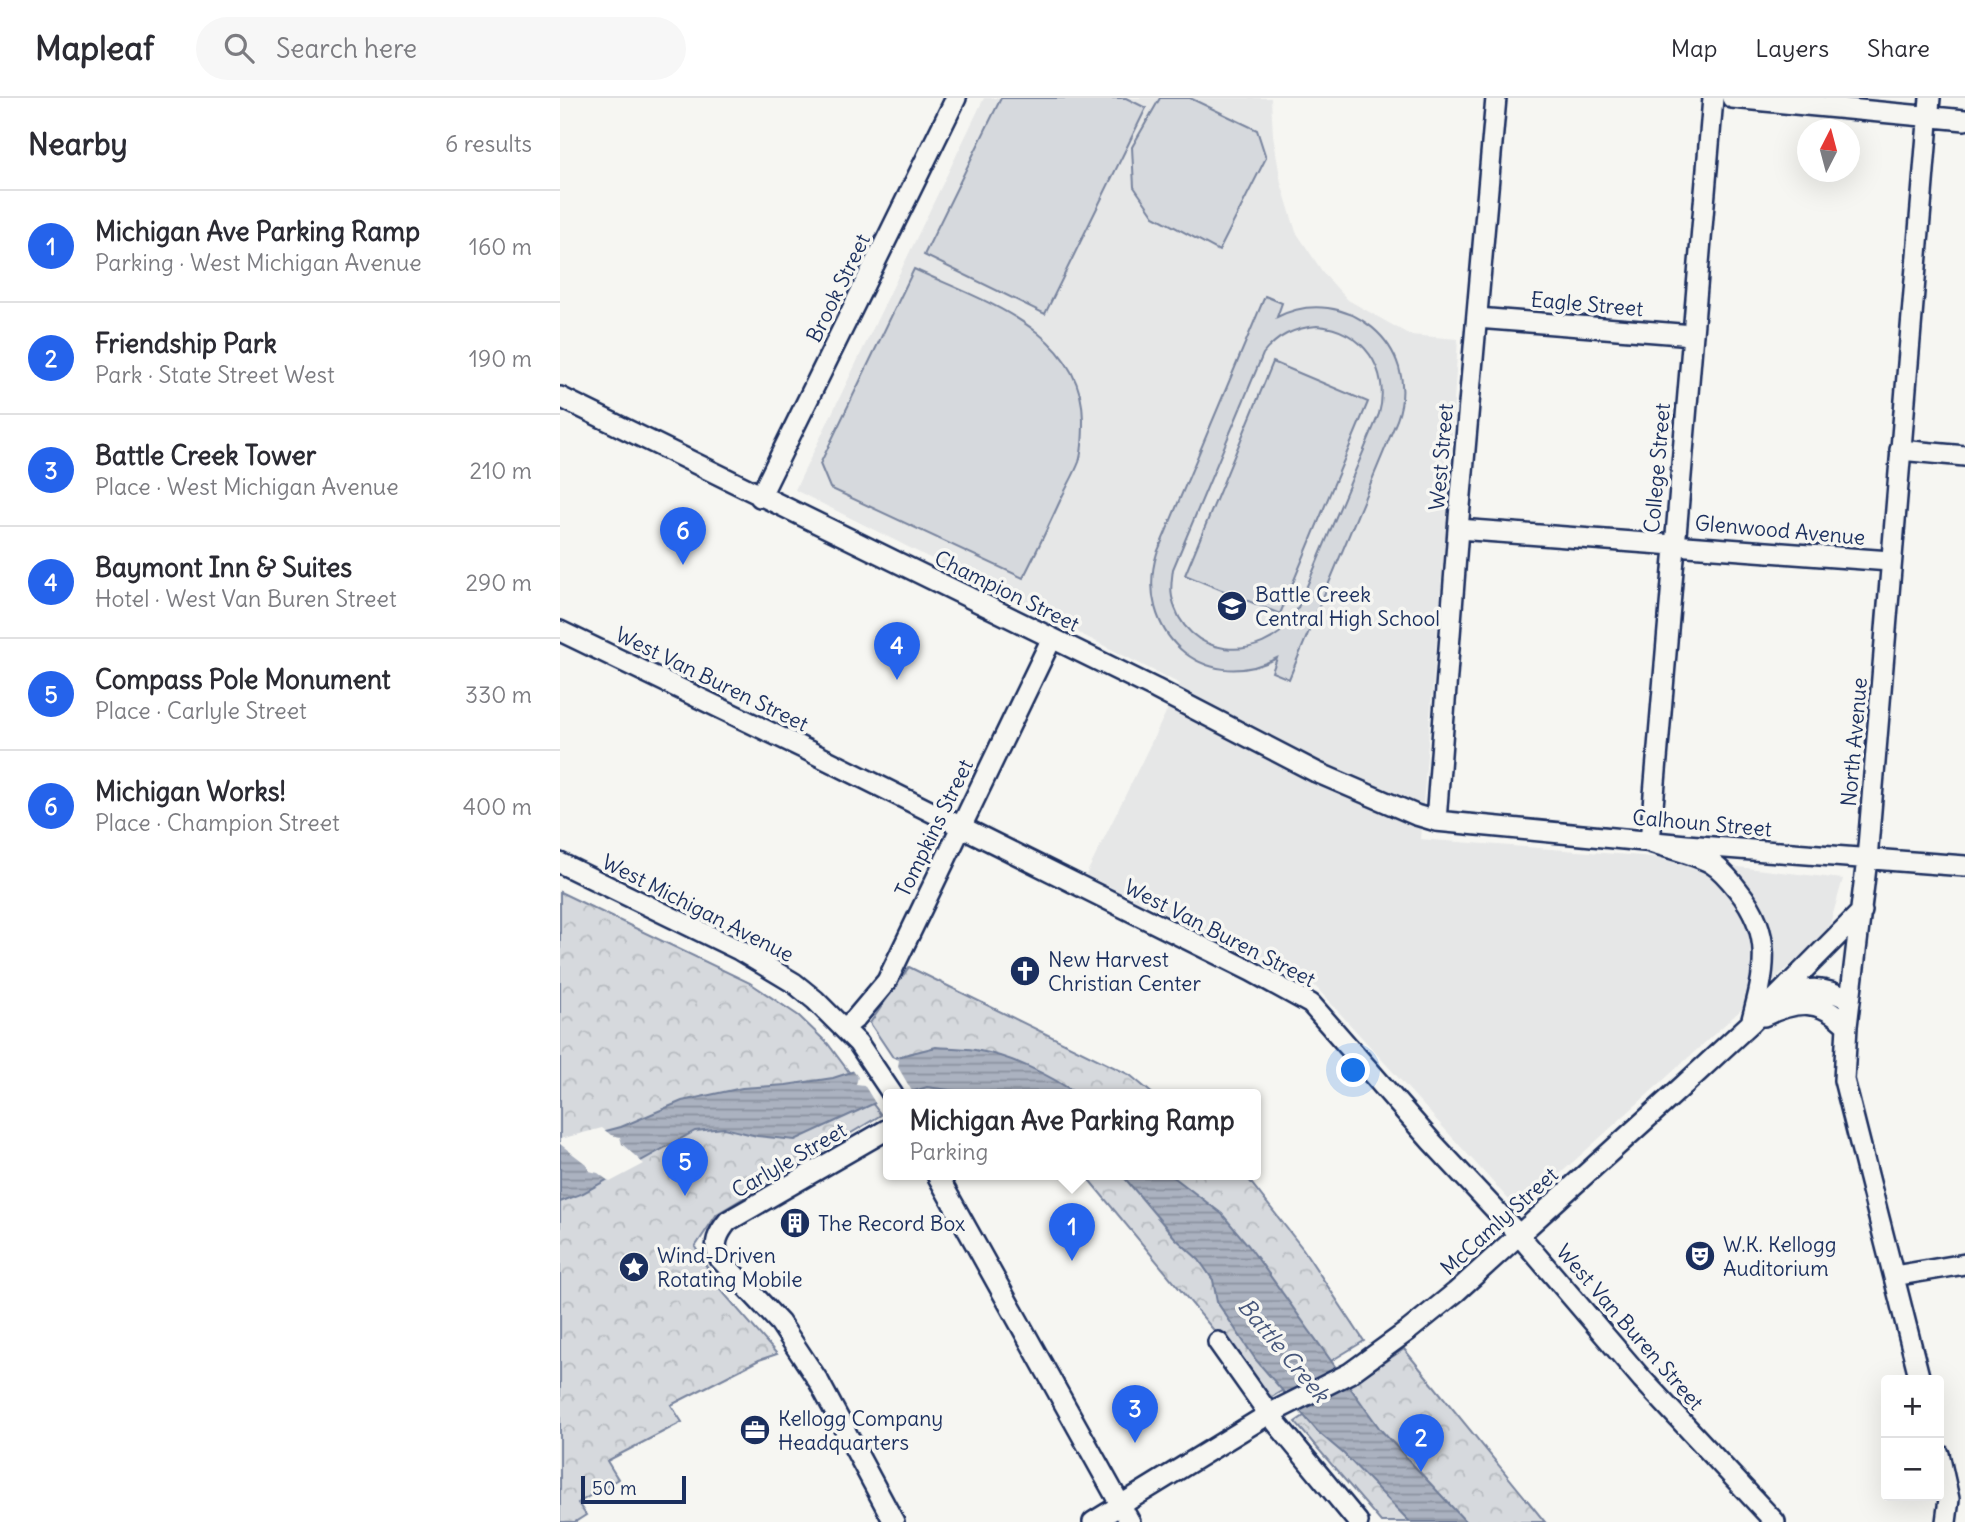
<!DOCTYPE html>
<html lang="en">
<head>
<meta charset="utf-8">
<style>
  :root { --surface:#fff; --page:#f7f7f7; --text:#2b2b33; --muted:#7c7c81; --line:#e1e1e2; --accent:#2563eb }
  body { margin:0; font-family:Delius,sans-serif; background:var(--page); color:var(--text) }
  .controls { position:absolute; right:21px; bottom:21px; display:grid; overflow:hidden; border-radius:7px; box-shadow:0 7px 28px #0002 }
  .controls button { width:63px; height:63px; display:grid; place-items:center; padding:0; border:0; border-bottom:2px solid var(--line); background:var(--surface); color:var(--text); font:35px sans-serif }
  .compass { position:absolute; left:1237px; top:21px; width:63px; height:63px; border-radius:50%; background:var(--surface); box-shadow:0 7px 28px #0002; rotate:6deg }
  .scale { position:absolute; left:21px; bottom:18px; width:105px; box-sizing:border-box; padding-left:7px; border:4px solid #1b2f5e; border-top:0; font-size:19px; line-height:24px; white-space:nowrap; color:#1b2f5e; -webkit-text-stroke:5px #f6f6f2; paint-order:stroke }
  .you { position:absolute; left:794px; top:973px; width:24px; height:24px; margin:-18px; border:5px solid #fff; border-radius:50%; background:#1a73e8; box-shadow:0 0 0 10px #1a73e833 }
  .badge { display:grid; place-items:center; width:46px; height:46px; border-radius:50%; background:var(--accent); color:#fff; font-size:23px; font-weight:700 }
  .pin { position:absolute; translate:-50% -58px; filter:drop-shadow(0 2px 4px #0008) }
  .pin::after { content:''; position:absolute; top:37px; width:24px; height:21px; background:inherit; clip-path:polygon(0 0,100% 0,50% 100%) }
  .popup { position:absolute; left:323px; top:991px; width:378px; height:91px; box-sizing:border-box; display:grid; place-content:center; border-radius:7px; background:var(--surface); filter:drop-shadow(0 2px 5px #0005); font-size:23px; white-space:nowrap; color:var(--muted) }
  .popup b { font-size:26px; color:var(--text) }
  .popup::after { content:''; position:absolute; left:50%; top:100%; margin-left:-14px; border:14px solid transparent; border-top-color:var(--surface) }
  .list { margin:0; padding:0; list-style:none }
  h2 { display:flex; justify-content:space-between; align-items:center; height:91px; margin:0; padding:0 28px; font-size:30px }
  h2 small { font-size:23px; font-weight:400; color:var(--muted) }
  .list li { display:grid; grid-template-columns:46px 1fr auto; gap:21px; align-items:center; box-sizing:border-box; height:112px; padding:0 28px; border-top:2px solid var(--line) }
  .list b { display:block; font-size:26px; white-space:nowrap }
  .list p { margin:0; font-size:23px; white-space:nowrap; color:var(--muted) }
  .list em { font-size:23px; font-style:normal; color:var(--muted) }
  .icon { flex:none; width:38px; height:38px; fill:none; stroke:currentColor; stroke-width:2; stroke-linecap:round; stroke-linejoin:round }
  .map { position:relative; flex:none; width:1405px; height:1424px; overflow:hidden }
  header { display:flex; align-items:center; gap:42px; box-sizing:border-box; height:98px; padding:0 35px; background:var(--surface); border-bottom:2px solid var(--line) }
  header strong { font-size:33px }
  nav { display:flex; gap:38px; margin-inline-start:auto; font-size:24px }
  .search { width:490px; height:63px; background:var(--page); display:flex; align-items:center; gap:18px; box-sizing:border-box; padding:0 24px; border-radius:38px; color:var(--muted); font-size:26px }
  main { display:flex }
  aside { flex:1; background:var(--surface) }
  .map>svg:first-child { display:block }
  .built { fill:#e6e7e7 }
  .park { fill:url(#park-crowns); stroke:#78849e; stroke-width:2 }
  .pitch { fill:#d6d9dd; stroke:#78849e; stroke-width:2; fill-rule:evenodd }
  .water { fill:url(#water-rules); stroke:#717e99; stroke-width:2 }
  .pier { fill:#f6f6f2 }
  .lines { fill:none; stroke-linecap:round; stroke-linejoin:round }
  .minor-casing { stroke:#1b2f5e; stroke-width:24 }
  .minor { stroke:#f6f6f2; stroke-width:19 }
  .labels { text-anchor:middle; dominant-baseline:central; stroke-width:7; stroke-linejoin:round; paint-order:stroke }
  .street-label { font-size:21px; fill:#1b2f5e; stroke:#f6f6f2 }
  .poi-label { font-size:21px; fill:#1b2f5e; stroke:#f6f6f2; text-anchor:start }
  .water-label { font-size:23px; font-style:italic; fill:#46567b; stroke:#f6f6f2 }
</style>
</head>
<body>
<header>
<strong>Mapleaf</strong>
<div class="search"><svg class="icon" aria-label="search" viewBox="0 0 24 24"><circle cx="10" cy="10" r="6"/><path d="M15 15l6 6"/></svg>Search here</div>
<nav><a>Map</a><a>Layers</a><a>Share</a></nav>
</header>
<main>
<aside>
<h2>Nearby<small>6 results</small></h2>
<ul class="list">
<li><span class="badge">1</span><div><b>Michigan Ave Parking Ramp</b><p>Parking · West Michigan Avenue</p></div><em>160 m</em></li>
<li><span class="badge">2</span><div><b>Friendship Park</b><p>Park · State Street West</p></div><em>190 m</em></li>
<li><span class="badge">3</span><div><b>Battle Creek Tower</b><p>Place · West Michigan Avenue</p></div><em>210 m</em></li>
<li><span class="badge">4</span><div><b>Baymont Inn &amp; Suites</b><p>Hotel · West Van Buren Street</p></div><em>290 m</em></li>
<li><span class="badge">5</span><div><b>Compass Pole Monument</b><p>Place · Carlyle Street</p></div><em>330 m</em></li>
<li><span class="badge">6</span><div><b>Michigan Works!</b><p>Place · Champion Street</p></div><em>400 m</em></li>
</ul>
</aside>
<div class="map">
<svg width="1405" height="1424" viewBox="0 0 1405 1424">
  <defs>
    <pattern id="park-crowns" width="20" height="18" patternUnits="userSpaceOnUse" patternTransform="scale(1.75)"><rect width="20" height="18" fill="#d6d9dd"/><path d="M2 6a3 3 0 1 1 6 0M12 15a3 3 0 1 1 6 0" fill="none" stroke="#b7bbc0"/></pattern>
    <pattern id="water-rules" width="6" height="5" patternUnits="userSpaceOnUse" patternTransform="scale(1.75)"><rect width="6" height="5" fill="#abb2c0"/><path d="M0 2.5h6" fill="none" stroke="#8a919f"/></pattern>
  </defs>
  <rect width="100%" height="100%" fill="#f6f6f2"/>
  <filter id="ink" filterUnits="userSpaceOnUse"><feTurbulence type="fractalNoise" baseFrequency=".0143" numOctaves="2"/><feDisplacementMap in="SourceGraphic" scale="14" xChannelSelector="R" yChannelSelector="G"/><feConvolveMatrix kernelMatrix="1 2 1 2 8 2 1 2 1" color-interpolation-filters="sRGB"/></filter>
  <g filter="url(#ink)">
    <path class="built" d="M 424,0 L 711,0 L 713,37 L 721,85 L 736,134 L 764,176 L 788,202 L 850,237 L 898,241 L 886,430 L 860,741 L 1082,758 L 1283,781 L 1268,833 L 959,1113 L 756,889 L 526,777 L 620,586 L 235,392 Z"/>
    <path class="park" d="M 0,794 L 190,885 L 239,918 L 268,946 L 321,1017 L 157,1116 L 135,1149 L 160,1191 L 217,1256 L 199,1262 L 111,1307 L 122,1324 L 47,1363 L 58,1381 L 18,1405 L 26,1417 L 15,1424 L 0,1424 Z
      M 349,869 L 570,977 L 594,997 L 358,997 L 310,925 Z
      M 525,1077 L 685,1077 L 743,1151 L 804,1243 L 710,1300 Z
      M 844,1251 L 985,1424 L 821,1424 L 735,1324 Z"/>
    <path class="pitch" d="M 441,0 L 566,0 L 586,10 L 485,216 L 364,157 Z
      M 600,0 L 630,0 L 697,32 L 706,60 L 659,153 L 594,118 L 574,89 L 572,49 Z
      M 354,171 C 420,202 523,232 523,322 C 523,335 523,351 519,364 C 514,377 506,390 500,403 C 488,429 476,455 463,480 L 270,390 L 260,366 Z
      M 705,198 L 722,205 L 717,219 C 784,184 864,248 837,322 L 729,581 L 712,574 L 717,560 C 643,599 573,532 597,455 ZM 757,228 C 803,231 831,272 819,316 L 734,519 C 701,567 624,561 612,499 C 610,490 612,480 613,471 L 703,256 C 717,238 734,230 757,228 Z
      M 713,264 L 808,304 L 720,516 L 625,477 Z"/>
    <path class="water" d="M 376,949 C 388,950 402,950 415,952 C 450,958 489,976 518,997 L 427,997 L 367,989 L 315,1005 L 235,1042 L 197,1038 L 164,1030 L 135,1033 L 23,1095 L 0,1104 L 0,1045 L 61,1029 L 122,1003 L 182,990 L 226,987 L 273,980 L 344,957 Z
      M 562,1077 L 611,1077 L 662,1116 L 688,1147 L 820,1331 L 906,1424 L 850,1424 L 784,1356 L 758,1334 L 696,1262 L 657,1204 L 653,1182 L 639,1162 L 615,1140 Z"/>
    <path class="pier" d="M 329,958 L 339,962 L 338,969 L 353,995 L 328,997 L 328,1004 L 317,1008 L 304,987 L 296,986 L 298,979 L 291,970 Z
      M 42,1030 L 51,1037 L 60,1039 L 62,1046 L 84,1066 L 50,1084 L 38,1075 L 29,1073 L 26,1066 L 0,1046 L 0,1041 Z"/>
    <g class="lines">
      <g class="minor-casing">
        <path id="minor" d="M 1153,0 L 1090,744 C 1108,750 1135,756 1151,765 C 1161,771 1171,783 1178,792 C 1214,836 1205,874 1191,925
          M 1172,0 L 1405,22
          M 917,220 L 1133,237
          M 0,299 L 596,591 L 756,674 L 856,717 L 876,723 L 1126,747 L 1405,768
          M 1340,352 L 1405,358
          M 200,399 L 396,0
          M 898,431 L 1330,463
          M 0,533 L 249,653 L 691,873 L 751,906 L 871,1043 L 958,1136 L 1082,1281 L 1215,1424
          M 876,723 L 898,431 L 936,0
          M 0,765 L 179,852 L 234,885 L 255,902 L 298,945 L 333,997
          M 1227,907 C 1242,883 1269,891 1290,902
          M 1204,918 C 1237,902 1260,900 1287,928
          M 284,930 L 295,921 L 327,883 L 492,540
          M 328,1031 L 168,1123 C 158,1135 152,1146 160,1161 L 220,1225 L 259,1284 L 334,1424
          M 377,1077 L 570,1424
          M 1334,1178 L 1405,1166
          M 658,1244 L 709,1316 L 798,1424
          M 1360,1282 L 1284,982 L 1287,928 L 1307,761 L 1370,0
          M 1379,1356 L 1389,1401 L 1386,1424
          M 533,1424 L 709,1316 L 790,1275 L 849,1232 L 896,1194 L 1125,986 L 1191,925 L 1302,813"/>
      </g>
      <use href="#minor" class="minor"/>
    </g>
  </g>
  <defs>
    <g id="school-disc" transform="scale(1.575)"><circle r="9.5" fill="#1b2f5e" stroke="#f6f6f2"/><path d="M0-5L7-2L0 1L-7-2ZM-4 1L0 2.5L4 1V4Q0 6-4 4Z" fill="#fff"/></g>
    <g id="church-disc" transform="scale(1.575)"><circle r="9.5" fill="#1b2f5e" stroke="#f6f6f2"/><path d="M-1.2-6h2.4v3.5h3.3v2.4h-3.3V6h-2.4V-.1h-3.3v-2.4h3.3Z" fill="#fff"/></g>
    <g id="building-disc" transform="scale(1.575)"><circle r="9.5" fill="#1b2f5e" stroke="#f6f6f2"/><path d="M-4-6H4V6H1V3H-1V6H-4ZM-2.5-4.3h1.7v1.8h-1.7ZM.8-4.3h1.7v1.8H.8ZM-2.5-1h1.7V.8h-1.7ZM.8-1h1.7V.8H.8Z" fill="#fff"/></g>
    <g id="theatre-disc" transform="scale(1.575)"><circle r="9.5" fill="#1b2f5e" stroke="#f6f6f2"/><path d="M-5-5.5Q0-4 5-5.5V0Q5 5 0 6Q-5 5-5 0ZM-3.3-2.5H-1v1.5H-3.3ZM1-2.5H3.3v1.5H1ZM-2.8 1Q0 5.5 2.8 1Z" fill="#fff"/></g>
    <g id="sight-disc" transform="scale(1.575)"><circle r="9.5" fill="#1b2f5e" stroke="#f6f6f2"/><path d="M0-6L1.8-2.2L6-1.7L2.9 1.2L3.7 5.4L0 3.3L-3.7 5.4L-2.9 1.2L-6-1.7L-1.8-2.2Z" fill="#fff"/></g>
    <g id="office-disc" transform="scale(1.575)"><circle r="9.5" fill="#1b2f5e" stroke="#f6f6f2"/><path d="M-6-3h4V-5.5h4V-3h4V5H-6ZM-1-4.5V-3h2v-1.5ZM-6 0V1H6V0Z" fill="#fff"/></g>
  </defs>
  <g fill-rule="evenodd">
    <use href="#school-disc" x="672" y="508"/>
    <use href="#church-disc" x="465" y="873"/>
    <use href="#building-disc" x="235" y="1125"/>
    <use href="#theatre-disc" x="1140" y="1158"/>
    <use href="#sight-disc" x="74" y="1169"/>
    <use href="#office-disc" x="195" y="1332"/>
  </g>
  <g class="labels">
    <g class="street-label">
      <text transform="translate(278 190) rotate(-64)">Brook Street</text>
      <text transform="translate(1027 206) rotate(5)">Eagle Street</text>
      <text transform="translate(881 359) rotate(-85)">West Street</text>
      <text transform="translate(1097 370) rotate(-85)">College Street</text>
      <text transform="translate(1220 432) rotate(5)">Glenwood Avenue</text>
      <text transform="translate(447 493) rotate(26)">Champion Street</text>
      <text transform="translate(152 581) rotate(26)">West Van Buren Street</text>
      <text transform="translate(1294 644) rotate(-85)">North Avenue</text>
      <text transform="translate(1142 725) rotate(5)">Calhoun Street</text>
      <text transform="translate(374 730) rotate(-64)">Tompkins Street</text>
      <text transform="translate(138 810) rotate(27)">West Michigan Avenue</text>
      <text transform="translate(660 835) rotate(27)">West Van Buren Street</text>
      <text transform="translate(229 1062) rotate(-30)">Carlyle Street</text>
      <text transform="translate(939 1123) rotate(-42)">McCamly Street</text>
      <text transform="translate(1070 1229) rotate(49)">West Van Buren Street</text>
    </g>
    <g class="poi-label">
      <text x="695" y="496">Battle Creek<tspan x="695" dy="24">Central High School</tspan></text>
      <text x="488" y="861">New Harvest<tspan x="488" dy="24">Christian Center</tspan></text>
      <text x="258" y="1125">The Record Box</text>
      <text x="1163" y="1146">W.K. Kellogg<tspan x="1163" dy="24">Auditorium</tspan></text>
      <text x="97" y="1157">Wind-Driven<tspan x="97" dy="24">Rotating Mobile</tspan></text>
      <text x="218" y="1320">Kellogg Company<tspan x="218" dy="24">Headquarters</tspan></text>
    </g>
    <g class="water-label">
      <text transform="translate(724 1252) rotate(50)">Battle Creek</text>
    </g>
  </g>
</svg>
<div class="controls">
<button>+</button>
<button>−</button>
</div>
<svg class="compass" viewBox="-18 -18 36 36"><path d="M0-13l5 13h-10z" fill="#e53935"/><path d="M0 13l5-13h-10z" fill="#7c7c81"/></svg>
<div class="scale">50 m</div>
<div class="you"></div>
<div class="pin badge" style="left:512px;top:1163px">1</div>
<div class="popup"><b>Michigan Ave Parking Ramp</b>Parking</div>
<div class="pin badge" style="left:861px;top:1374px">2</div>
<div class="pin badge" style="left:575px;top:1345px">3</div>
<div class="pin badge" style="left:337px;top:582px">4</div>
<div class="pin badge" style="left:125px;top:1098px">5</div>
<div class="pin badge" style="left:123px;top:467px">6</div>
</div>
</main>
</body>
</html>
